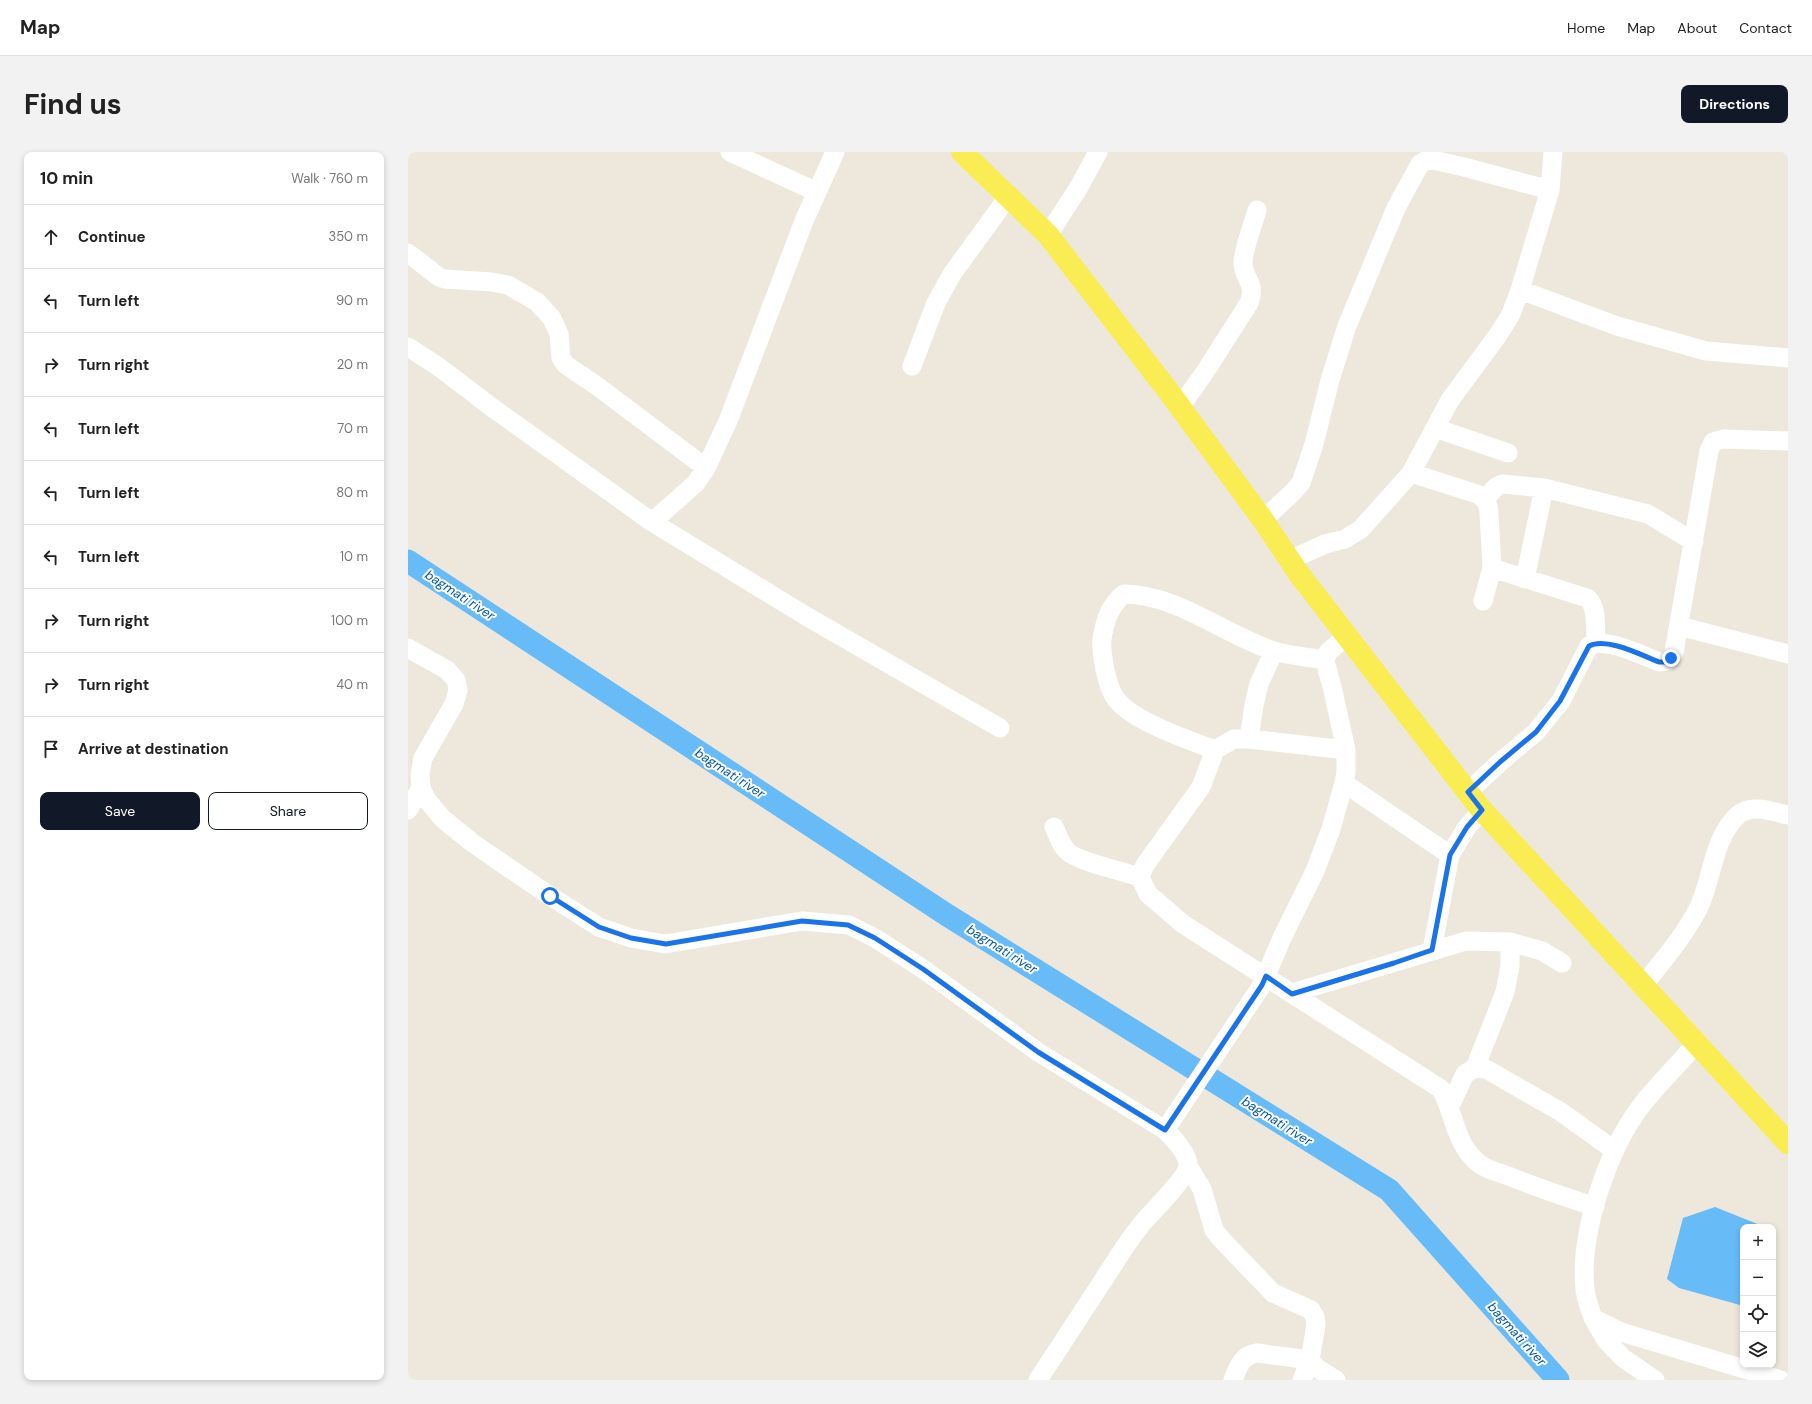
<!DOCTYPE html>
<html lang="en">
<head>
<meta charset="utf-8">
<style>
  :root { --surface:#fff; --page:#f2f2f2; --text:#222; --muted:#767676; --line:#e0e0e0; --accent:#111827 }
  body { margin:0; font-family:"DM Sans",sans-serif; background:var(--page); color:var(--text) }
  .controls { position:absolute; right:12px; bottom:12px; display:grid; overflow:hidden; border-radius:8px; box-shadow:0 2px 6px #0003 }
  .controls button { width:36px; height:36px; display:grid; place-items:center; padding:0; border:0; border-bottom:1px solid var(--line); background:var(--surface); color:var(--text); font:20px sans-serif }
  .stop { position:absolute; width:12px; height:12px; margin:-9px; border:3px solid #1a73e8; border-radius:50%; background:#fff }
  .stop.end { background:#1a73e8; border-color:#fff; box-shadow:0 1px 4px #0008 }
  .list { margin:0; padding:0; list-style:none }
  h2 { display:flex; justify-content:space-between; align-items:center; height:52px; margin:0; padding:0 16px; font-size:17px }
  h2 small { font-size:13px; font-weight:400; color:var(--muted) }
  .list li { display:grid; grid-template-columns:26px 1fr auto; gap:12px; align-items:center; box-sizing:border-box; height:64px; padding:0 16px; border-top:1px solid var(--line) }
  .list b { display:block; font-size:15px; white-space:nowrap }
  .list em { font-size:13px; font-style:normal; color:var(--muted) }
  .actions { display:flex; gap:8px; padding:12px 16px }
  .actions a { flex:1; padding:9px 0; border:1px solid var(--accent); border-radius:8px; text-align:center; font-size:14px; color:var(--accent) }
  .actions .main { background:var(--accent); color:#fff }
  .icon { flex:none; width:22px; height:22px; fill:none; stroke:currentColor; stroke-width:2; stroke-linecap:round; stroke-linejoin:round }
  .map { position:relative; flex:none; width:1380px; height:1228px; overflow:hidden; border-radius:8px }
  header { display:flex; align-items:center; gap:24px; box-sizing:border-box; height:56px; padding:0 20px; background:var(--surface); border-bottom:1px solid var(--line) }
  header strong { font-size:19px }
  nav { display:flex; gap:22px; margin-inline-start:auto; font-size:14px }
  .intro { display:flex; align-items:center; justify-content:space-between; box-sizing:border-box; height:96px; padding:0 24px }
  h1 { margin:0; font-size:28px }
  .button { padding:10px 18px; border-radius:8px; background:var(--accent); color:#fff; font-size:14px; font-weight:700 }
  main { display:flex; gap:24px; padding:0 24px }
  aside { flex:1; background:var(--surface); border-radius:8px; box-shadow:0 2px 6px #0003 }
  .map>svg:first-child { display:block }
  .water { fill:#67bbf7 }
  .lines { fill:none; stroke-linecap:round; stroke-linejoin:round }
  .river { stroke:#67bbf7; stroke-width:23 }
  .minor { stroke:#fff; stroke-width:19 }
  .major { stroke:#faec53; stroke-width:22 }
  .route { stroke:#1a73e8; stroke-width:5 }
  .labels { text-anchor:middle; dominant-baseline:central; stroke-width:4; stroke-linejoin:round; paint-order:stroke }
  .water-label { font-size:13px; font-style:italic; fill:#0455a4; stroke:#fff }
</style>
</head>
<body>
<header>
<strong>Map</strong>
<nav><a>Home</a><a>Map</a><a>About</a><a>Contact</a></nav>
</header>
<div class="intro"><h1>Find us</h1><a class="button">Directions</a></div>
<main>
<aside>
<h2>10 min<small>Walk · 760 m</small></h2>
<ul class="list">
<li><svg class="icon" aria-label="ahead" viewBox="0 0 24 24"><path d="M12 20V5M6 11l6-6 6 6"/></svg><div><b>Continue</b></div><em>350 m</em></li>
<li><svg class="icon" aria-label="left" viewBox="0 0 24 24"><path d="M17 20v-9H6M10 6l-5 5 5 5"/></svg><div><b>Turn left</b></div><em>90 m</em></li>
<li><svg class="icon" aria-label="right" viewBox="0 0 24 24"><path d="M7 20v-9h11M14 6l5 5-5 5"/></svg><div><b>Turn right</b></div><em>20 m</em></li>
<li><svg class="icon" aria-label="left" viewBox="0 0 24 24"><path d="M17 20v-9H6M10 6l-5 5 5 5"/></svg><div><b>Turn left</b></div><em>70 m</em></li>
<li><svg class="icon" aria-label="left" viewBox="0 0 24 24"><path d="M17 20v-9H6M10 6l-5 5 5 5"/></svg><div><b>Turn left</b></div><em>80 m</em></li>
<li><svg class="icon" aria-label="left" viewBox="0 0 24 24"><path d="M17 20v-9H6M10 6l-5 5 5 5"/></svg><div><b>Turn left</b></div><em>10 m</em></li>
<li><svg class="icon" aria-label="right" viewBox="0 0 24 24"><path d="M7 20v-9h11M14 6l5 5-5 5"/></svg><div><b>Turn right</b></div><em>100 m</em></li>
<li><svg class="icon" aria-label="right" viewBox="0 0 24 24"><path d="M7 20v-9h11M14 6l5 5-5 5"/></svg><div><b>Turn right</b></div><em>40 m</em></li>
<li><svg class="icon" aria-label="arrive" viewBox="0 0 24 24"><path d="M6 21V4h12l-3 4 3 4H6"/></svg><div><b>Arrive at destination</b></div></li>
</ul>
<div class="actions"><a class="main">Save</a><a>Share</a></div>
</aside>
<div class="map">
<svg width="1380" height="1228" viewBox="0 0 1380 1228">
  <rect width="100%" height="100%" fill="#ede8db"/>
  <path class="water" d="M 1307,1055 L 1357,1075 L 1335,1075 L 1335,1151 L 1332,1153 L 1271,1136 L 1259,1127 L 1275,1066 Z"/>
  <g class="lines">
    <path class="river" d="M 0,409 L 539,763 L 981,1038 L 1150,1228"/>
    <path class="minor" d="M 322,0 L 409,40
      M 640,83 L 671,35 L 690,0
      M 0,101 L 31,125 L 37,127 L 84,130 L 100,133 L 129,150 L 143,165 L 147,173 L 151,182 L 153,206 L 158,213 L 189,234 L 298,316
      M 1112,138 L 1209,174 L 1298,199 L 1380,206
      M 0,195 L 31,215 L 82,254 L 244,370 L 398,464 L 592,576
      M 504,214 L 528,151 L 544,122 L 600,45
      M 772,255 L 797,220 L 841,151 C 849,129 835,129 835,110 C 836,95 845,73 849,58
      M 1027,276 L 1100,301
      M 1003,321 L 1069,342 C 1078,347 1080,351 1081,361 L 1084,416 L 1075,449
      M 1077,347 L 1088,335 L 1094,332 L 1136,336 L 1240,362 L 1286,390
      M 855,368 L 885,340 L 893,331 L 906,292 L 922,228 L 939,174 L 988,56 L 1012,12 L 1017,9 L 1025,8 L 1056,15 L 1142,38
      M 244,370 L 288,331 L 298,316 L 320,269 L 396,69 L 427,0
      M 882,408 L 917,392 L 937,387 L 953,377 L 1003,321 L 1042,248 L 1090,183 L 1103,162 L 1112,138 L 1142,38 L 1145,0
      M 1084,416 L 1179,446 C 1190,454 1187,477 1188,491
      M 1117,427 L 1136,336
      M 1271,474 L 1380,502
      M 0,496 L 39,518 L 48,528 L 50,538 L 46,552 L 15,606 L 12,622 L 13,636 L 19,648 L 35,667 L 66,692 L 142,744 L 191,775 L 223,786 L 257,792 L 394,769 L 441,773 L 467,786 L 515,817 L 630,900 L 757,978 C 765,985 780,1002 780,1013 C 780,1024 746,1058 738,1067 C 721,1086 710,1106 696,1127 C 674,1161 652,1194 630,1228
      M 841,587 L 846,553 L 851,532 L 866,499
      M 807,598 C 781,588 720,568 706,544 C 701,536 699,526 697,518 C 695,507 693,498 694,487 C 697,469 701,454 716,442 C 768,442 817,483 866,499 C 882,504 901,505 917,508
      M 938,598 L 841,587 L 826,587 L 807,598 L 793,635 L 737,713 L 732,725 L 740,742 L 775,772 L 1033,937 C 1045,958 1047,988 1065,1006 C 1074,1017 1090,1020 1103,1025 C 1130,1036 1158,1045 1187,1055
      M 936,631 L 1042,703
      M 1060,640 L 1092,610 L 1128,580 L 1153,549 L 1181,494 C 1199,485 1233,503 1251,510 C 1260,510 1263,507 1266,500 L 1301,299 L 1305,290 L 1315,287 L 1380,289
      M 0,658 L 13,636
      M 646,675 C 650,683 652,692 659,699 C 668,709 717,720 732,725
      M 1024,798 L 1042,703 L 1059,675 L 1074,658
      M 1235,834 C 1254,809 1275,786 1290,757 C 1305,727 1304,687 1330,663 C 1344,651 1365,660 1380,663
      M 884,841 L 1058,789 L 1102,790 L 1134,799 L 1154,811
      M 1288,892 C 1270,913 1250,932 1233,954 C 1200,997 1171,1082 1177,1137 C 1178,1147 1182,1157 1185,1166 L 1213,1180 L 1373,1228
      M 1067,916 L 1097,840 L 1102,814 L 1102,790
      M 1042,954 L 1057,922 L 1067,916 L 1078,917 L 1153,960 L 1206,998
      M 757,978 L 854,833 L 874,786 L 907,719 L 923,677 L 936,631 L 938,620 L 938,598 L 925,539 L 917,509 L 920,500 L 939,484
      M 780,1014 L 794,1037 L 806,1078 L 814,1088 L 865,1141 L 903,1158 L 907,1165 L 908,1173 L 902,1208 L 909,1216 L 928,1228
      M 1185,1166 L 1198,1188 L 1215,1206 L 1247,1228
      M 825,1228 C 830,1215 834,1203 849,1201 L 902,1208 L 894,1228"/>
    <path class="major" d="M 554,0 L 640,83 L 761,240 L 855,368 L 891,422 L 1072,656 L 1380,991"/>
  </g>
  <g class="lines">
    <path class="route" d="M 142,744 L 191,775 L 223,786 L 258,792 L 394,769 L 440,773 L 467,786 L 515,817 L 630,900 L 757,978 L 854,833 L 858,824 L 884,842 L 986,811 L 1024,798 L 1042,703 L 1059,675 L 1074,658 L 1060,640 L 1092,610 L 1128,580 L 1152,549 L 1181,494 C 1199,485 1233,503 1251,510 L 1258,510 L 1263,506"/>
  </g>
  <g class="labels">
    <g class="water-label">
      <text transform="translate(52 443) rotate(33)">bagmati river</text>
      <text transform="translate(322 621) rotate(33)">bagmati river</text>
      <text transform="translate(594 797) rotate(32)">bagmati river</text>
      <text transform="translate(869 969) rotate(32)">bagmati river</text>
      <text transform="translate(1109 1182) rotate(48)">bagmati river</text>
    </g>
  </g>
</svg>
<div class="controls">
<button>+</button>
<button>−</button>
<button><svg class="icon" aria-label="locate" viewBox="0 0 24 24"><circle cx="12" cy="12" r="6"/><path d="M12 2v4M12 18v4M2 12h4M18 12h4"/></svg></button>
<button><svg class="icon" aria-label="layers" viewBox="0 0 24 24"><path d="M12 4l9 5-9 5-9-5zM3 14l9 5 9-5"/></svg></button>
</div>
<div class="stop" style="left:142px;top:744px"></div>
<div class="stop end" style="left:1263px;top:506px"></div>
</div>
</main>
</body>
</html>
